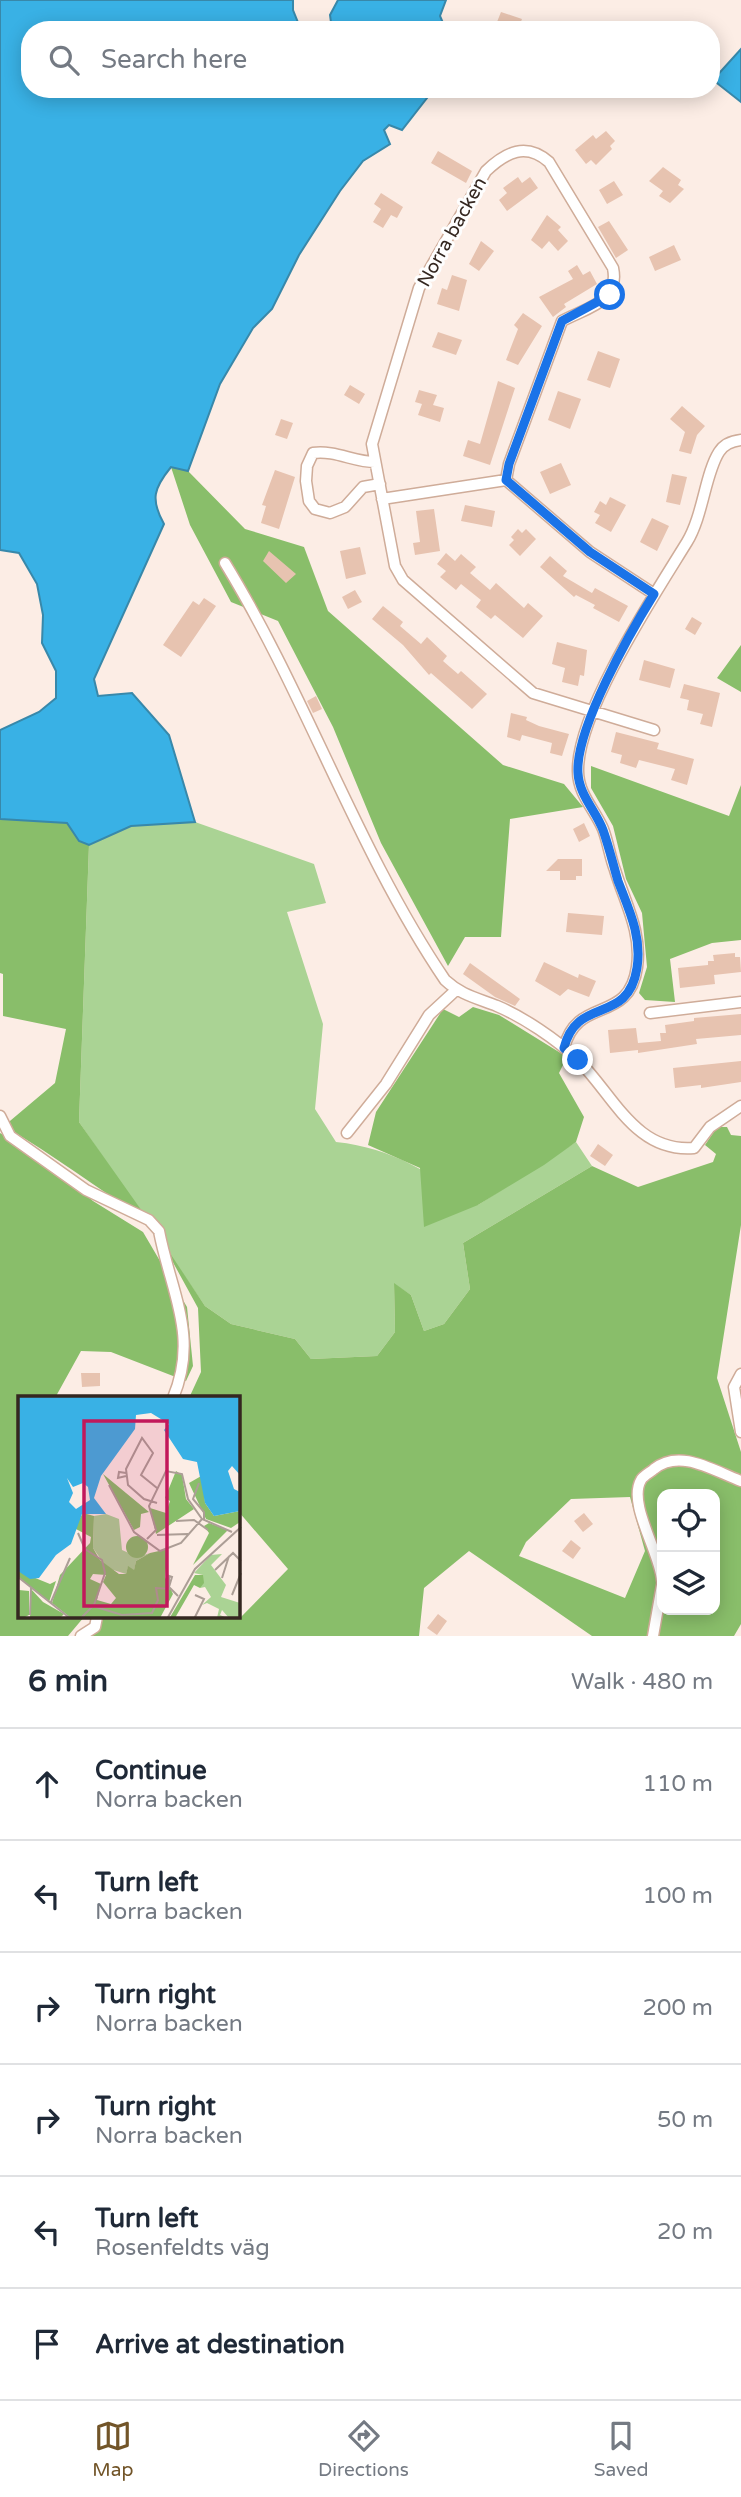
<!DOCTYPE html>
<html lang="en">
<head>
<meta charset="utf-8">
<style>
  :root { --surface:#fff; --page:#f2f2f3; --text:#1f2937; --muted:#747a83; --line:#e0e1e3; --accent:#725529 }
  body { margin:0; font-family:"Varela Round",sans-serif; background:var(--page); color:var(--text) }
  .controls { position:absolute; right:21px; bottom:21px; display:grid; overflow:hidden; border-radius:14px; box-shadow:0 4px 18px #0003 }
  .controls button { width:63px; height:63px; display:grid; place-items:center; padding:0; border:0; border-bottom:2px solid var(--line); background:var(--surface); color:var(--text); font:35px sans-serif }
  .stop { position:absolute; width:21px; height:21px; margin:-16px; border:5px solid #1a73e8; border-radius:50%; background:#fff }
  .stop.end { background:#1a73e8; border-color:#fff; box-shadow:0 2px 7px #0008 }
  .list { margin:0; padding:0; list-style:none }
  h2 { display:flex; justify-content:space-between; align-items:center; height:91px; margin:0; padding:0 28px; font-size:30px }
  h2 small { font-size:23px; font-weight:400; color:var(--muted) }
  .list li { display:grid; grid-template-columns:46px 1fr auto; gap:21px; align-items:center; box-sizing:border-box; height:112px; padding:0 28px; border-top:2px solid var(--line) }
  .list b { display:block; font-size:26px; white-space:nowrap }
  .list p { margin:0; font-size:23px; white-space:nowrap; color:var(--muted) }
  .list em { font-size:23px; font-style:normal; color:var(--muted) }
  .icon { flex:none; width:38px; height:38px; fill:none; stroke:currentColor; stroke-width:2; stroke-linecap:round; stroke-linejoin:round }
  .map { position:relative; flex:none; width:741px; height:1636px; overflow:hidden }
  .search { position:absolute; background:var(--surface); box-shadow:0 4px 18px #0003; left:21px; right:21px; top:21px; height:77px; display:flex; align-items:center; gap:18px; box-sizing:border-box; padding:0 24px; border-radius:28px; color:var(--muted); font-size:26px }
  .sheet { height:763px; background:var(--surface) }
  nav { display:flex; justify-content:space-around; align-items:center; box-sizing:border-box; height:98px; border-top:2px solid var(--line); background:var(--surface); font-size:19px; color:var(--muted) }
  nav a { display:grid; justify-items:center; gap:4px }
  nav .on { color:var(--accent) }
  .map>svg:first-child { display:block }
  .green { fill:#aad394 }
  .forest { fill:#89be6a; fill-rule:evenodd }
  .water { fill:#39b1e5; stroke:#3888aa; stroke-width:2 }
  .building { fill:#e7c3b0 }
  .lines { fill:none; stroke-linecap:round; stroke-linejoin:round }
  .minor-casing { stroke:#cfac99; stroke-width:13 }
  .minor { stroke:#fff; stroke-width:10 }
  .route { stroke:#1a73e8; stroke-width:9 }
  .labels { text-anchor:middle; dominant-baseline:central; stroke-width:6; stroke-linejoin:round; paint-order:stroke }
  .street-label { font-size:19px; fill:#342720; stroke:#fefefe }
  .inset-road { fill:none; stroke:#ac9e96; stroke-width:2 }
  .view { fill:#c2185b; fill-opacity:0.15; stroke:#c2185b; stroke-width:3.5 }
  .inset-edge { fill:none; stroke:#342720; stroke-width:3.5 }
</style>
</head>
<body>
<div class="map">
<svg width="741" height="1636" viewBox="0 0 741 1636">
  <rect width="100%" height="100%" fill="#fcede5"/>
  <path class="green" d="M 195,822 L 314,864 L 326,903 L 287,912 L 323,1024 L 315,1109 L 336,1142 C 394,1148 430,1174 478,1205 L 576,1142 L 592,1166 L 463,1243 L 470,1289 L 444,1324 L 424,1331 L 411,1295 L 394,1284 L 395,1332 L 377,1356 L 311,1359 L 295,1339 L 231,1324 L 205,1306 L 79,1122 L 89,845 L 131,826 Z"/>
  <path class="forest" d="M 171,467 L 188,471 L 245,529 L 304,547 L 328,611 L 503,765 L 564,784 L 583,807 L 510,819 L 501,937 L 465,937 L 448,966 L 381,843 L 333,727 L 278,621 L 231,602 L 190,525 Z
    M 741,645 L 741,692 L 717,678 Z
    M 591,766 L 729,816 L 741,785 L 741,940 L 712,943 L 670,959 L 675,1002 L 645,1000 L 639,993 L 647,967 L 642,913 L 626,879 L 613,826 L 591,788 Z
    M 0,819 L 68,823 L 79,841 L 89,845 L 79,1122 L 149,1221 C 99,1190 54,1155 4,1126 L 55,1083 L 66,1029 L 3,1016 L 3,974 L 0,973 Z
    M 473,1007 L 499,1015 L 567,1057 L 559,1073 L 584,1117 L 576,1142 L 544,1165 L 478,1205 L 424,1227 L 420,1168 L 368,1145 L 376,1112 L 443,1009 L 459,1017 Z
    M 717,1127 L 727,1127 L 731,1135 L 741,1136 L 741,1225 L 717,1378 L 741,1452 L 741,1624 L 734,1636 L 592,1636 L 469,1551 L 424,1588 L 419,1636 L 78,1636 L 96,1617 L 240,1618 L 288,1569 L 238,1511 L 238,1398 L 189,1398 L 201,1372 L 198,1308 L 158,1235 L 205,1306 L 231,1324 L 295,1339 L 311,1359 L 377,1356 L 395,1332 L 394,1283 L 411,1295 L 424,1331 L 444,1324 L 470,1289 L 463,1243 L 592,1166 L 638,1187 L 713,1162 L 716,1154 L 705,1145 ZM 662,1494 L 715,1494 L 715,1610 L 662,1610 ZM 630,1497 L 645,1551 L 625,1598 L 519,1556 L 526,1542 L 571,1499 Z
    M 0,1133 L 45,1160 L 93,1201 L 143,1232 L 187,1307 L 193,1366 L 186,1381 L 111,1352 L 81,1351 L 55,1398 L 19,1398 L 19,1617 L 84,1617 L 68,1636 L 0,1636 Z"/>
  <path class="water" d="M 0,0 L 293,0 L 293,10 L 301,30 L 30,30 L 30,89 L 434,89 L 402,130 L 389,125 L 384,130 L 390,144 L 363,161 L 340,191 L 299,255 L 272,309 L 253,328 L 220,384 L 188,471 L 171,467 C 154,488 150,499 164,524 L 94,679 L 98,696 L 132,693 L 169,735 L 195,822 L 131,826 L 89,845 L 79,841 L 67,823 L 0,819 L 0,730 L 39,712 L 56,698 L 56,671 L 42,643 L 43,615 L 37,584 L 19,553 L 0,550 Z
    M 338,0 L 446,0 L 440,16 L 446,30 L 332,30 L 330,15 Z
    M 741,49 L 741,102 L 713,80 Z"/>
  <path class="building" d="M 501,12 L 522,19 L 518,29 L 497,22 Z
    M 606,131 L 615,141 L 610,146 L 612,149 L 596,165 L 591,160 L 586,164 L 575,150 L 593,135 L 596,139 Z
    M 438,151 L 472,171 L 466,183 L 431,163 Z
    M 663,167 L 681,180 L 678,185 L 684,189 L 670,203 L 659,196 L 663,191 L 649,181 Z
    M 518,177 L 522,183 L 530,177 L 538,188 L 507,211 L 499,200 L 507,193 L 503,188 Z
    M 614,181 L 623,195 L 607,204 L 599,190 Z
    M 381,193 L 403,207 L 397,218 L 391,215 L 383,228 L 373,222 L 381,209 L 374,204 Z
    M 547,215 L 561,227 L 558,230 L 568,241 L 558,251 L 549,241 L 542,249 L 531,240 Z
    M 609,221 L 628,250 L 616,258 L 598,227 Z
    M 481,241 L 494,251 L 479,271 L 469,264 Z
    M 674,245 L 681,260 L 655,271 L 649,257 Z
    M 577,265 L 583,275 L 590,271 L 597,284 L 564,304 L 566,307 L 553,317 L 539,297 L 573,279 L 568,271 Z
    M 452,275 L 467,280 L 459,311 L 437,304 L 442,288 L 447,290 Z
    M 523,313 L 542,326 L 518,365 L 506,360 L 518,329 L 514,325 Z
    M 438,332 L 462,340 L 456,355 L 432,347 Z
    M 598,351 L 620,359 L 610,388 L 587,380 Z
    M 498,381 L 515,388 L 490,465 L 463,456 L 468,440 L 480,444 Z
    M 350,385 L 365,394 L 359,404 L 344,395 Z
    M 419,390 L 437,395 L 433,405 L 444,408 L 440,422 L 418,415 L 422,404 L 415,402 Z
    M 558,391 L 581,399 L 570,429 L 548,420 Z
    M 682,406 L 705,426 L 697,435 L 691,454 L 679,451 L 685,432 L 670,419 Z
    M 281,419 L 293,423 L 287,439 L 275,435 Z
    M 561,463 L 571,485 L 550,494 L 540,472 Z
    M 275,470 L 295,477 L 279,529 L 261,523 L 266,506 L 262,505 Z
    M 672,474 L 687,477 L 680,505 L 666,502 Z
    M 610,497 L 626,505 L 611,532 L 595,523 L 600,515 L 594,512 L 600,501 L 606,505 Z
    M 465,505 L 495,511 L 492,527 L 461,521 Z
    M 434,509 L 440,551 L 415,555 L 413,543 L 420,542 L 416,511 Z
    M 652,518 L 669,526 L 657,551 L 640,542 Z
    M 518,529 L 522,533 L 526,529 L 536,539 L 520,556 L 509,545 L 514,540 L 511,537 Z
    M 360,547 L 366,574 L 346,579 L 340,551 Z
    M 269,551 L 296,574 L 286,583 L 263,561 Z
    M 446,553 L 455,561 L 461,554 L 476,567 L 470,573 L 490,590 L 496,583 L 524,608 L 528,603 L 543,616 L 523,638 L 495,615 L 491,619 L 476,607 L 481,600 L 461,584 L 456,590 L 440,577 L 446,571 L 437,564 Z
    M 550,556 L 567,571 L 563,576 L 592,593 L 595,588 L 628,606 L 619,622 L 593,608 L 595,605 L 576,595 L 574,597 L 540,567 Z
    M 355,590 L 362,602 L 348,609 L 342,597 Z
    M 204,598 L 216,606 L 181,657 L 163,645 L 193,601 L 199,605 Z
    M 383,606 L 403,622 L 400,626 L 421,644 L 427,637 L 447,656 L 443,661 L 458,674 L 461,671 L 487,694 L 472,709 L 431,673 L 429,675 L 403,645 L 372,619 Z
    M 692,617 L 702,623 L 695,635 L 685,629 Z
    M 557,642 L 587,650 L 584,676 L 580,675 L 578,686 L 562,682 L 565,668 L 552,664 Z
    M 644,660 L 675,669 L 670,688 L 639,680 Z
    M 684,684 L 720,693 L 712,727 L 700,724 L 703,714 L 687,710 L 689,700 L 680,698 Z
    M 316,696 L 322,709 L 313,713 L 307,701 Z
    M 511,713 L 527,717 L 526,720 L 539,726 L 569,734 L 562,756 L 550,753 L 552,743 L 522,735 L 520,741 L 507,737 Z
    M 616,732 L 659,743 L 657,749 L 694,759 L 687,785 L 671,780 L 675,769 L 639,760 L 636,768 L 620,763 L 622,755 L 611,752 Z
    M 584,823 L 590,836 L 579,842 L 573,829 Z
    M 558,859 L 582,859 L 582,876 L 576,876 L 576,880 L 560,880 L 560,871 L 546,871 Z
    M 568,913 L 604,916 L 602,935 L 566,932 Z
    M 735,953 L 735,957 L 740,957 L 741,972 L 714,975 L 715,984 L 680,988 L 678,968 L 708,965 L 708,961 L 714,961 L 713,955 Z
    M 544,962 L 578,978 L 579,974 L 596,981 L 589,997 L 568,989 L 560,996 L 535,981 Z
    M 470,963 L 520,999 L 515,1006 L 495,997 L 463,974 Z
    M 741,1014 L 741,1035 L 696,1039 L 697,1044 L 638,1053 L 638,1050 L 610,1053 L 608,1030 L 636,1028 L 638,1043 L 661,1041 L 660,1033 L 666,1033 L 665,1025 L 694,1021 L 694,1018 Z
    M 741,1061 L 741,1082 L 701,1088 L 701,1085 L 675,1088 L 673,1068 Z
    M 598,1144 L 613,1155 L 605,1166 L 590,1156 Z
    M 81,1373 L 100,1373 L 100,1386 L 82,1387 Z
    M 584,1513 L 593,1524 L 583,1532 L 574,1521 Z
    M 571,1540 L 581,1548 L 573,1559 L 562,1551 Z
    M 438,1614 L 447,1621 L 437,1635 L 427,1628 Z"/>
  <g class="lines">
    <g class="minor-casing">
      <path id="minor" d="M 375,462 C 354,462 335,450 313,453 L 307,466 L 306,481 L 309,501 L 315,509 L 330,513 L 345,507 L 363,487 L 380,484
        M 382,499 L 506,480
        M 225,563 C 307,697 357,850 445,980 C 461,995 477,998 497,1006 C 523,1017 556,1039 577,1059 C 613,1094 635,1153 694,1148 L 710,1127 L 741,1106
        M 654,730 L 533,693 L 403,580 L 395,566 L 372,444 L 419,288 L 486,171 C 506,152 526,142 549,162 L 613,268 C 620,302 588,307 562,321 L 509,464 L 506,480 L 590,552 L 654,594
        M 650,1013 L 741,1002
        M 564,1048 C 577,995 629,1025 637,967 C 642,932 625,903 615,870 C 610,857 608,842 603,829 C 595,810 578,794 578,771 C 577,712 655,594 687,542 C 703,516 705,474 719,452 C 724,444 732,441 741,440
        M 0,1116 L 10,1136 L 86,1190 L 149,1220 L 159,1231 C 171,1293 199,1336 173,1398
        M 347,1133 L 386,1084 L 429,1015 L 456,990
        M 741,1374 L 734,1387 L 741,1432
        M 662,1581 C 661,1554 627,1504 641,1480 C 643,1476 651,1472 654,1469 C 680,1448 714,1471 741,1481
        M 81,1636 L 95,1627 L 97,1617
        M 653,1636 L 662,1585"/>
    </g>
    <use href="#minor" class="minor"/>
  </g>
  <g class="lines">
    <path class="route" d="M 578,1060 L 564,1048 C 577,995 628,1026 637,968 C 642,936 629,910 618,881 C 613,864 609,847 603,830 C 596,811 579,795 578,773 C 575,729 631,631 654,594 L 590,552 L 506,480 L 509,464 L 562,321 L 610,295"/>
  </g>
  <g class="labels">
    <g class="street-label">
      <text transform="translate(452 232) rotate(-61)">Norra backen</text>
    </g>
  </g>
  <g transform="translate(18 1396)">
    <rect width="222" height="222" fill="#fcede5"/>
    <path d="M 88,118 L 101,123 L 104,154 L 120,161 L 132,157 L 118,165 L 116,175 L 110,171 L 108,178 L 89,172 L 75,152 L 76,120 ZM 204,158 L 193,169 L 208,189 L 203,201 L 222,207 L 222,222 L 211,222 L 204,214 L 202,219 L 209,222 L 199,222 L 201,213 L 189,207 L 184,209 L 193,201 L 187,191 L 182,192 L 185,179 L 176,177 L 193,159 Z" fill="#aad394"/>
    <path d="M 158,75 L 164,79 L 168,103 L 176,113 L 138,138 L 132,112 L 148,117 L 152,105 L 147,102 ZM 85,78 L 131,116 L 123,118 L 122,131 L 116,134 ZM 185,79 L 187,107 L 196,120 L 222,115 L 222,126 L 213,132 L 188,123 L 171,87 ZM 65,117 L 76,120 L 75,152 L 82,164 L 101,178 L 108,178 L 110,170 L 116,174 L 118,165 L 132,157 L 150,153 L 147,181 L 155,198 L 142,222 L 53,222 L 34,207 L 42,179 L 72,147 L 73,141 L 56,132 ZM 75,178 L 88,179 L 85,186 L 98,202 L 93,208 L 79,204 L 83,188 L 72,183 ZM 191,127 L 210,134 L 175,169 L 191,137 L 186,130 ZM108 151a11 11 0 1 1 22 0a11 11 0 1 1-22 0ZM 0,175 L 32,188 L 38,185 L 31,206 L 0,181 ZM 177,179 L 185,179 L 186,187 L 182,192 L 176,189 L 157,222 L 151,223 ZM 13,193 L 25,206 L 46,218 L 42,222 L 12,222 ZM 1,194 L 11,195 L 11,219 L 5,222 L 0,223 Z" fill="#89be6a" fill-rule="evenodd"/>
    <path d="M 0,0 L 222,0 L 222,79 L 214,70 L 210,75 L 216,93 L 222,96 L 222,115 L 196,120 L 187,107 L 179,66 L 165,63 L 146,34 L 151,28 L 133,17 L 118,19 L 117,33 L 83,80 L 76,102 L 88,118 L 64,118 L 53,148 L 38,159 L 21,182 L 12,183 L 0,175 ZM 49,82 L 55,91 L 65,87 L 70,91 L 72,104 L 58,113 L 51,106 L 55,97 Z" fill="#39b1e5" fill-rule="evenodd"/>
    <path class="inset-road" d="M 108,77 L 101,76 L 100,82 L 108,80M 181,87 L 175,103 L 186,116 L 186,123M 91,89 L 116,136 L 142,155 L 163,147 L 184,123M 139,107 L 126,103 L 110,89 L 108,73 L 124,42 L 135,57 L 123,79 L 139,92M 158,125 L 176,124 L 190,134M 60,137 L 67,153 L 84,164 L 87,177 L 76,209 L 62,223M 139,139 L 170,138M 129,143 L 138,134 L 131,110 L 148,75 L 164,78 L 170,103 L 184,123 L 214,136M 197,174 L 215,157 L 223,165M 0,181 L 53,223M 204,182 L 211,160M 151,191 L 151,180 L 154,181 L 151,191 L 160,200M 214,199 L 223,177M 33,206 L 52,162M 75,210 L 104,219 L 134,217 L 140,204 L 138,192 L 152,193M 12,219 L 13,192M 149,223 L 177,173 L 223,131M 176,223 L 186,203 L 177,199"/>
    <path class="view" d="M 66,25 L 149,25 L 149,210 L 66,210 Z"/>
    <rect width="222" height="222" class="inset-edge"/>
  </g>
</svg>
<div class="controls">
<button><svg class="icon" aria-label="locate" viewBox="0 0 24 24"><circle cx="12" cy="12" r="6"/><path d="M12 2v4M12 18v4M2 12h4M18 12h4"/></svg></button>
<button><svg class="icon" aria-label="layers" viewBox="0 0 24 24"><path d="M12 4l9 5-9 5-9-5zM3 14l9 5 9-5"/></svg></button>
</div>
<div class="stop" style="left:610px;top:295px"></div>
<div class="stop end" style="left:578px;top:1060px"></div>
<div class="search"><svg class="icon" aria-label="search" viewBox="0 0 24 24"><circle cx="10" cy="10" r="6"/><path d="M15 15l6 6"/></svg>Search here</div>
</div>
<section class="sheet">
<h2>6 min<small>Walk · 480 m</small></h2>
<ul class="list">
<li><svg class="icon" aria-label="ahead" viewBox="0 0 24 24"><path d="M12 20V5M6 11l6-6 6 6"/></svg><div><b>Continue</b><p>Norra backen</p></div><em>110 m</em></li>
<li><svg class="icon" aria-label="left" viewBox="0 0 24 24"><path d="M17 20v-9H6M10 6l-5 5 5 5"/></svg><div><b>Turn left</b><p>Norra backen</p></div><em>100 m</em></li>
<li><svg class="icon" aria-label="right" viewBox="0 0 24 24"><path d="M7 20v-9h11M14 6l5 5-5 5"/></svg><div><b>Turn right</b><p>Norra backen</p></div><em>200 m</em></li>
<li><svg class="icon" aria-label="right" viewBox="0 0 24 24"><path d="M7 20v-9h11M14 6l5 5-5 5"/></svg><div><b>Turn right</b><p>Norra backen</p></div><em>50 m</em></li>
<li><svg class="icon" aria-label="left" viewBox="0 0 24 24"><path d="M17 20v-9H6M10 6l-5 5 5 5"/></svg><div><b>Turn left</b><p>Rosenfeldts väg</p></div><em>20 m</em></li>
<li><svg class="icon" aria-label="arrive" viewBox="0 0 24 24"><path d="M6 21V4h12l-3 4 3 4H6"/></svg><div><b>Arrive at destination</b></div></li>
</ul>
</section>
<nav>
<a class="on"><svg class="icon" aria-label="map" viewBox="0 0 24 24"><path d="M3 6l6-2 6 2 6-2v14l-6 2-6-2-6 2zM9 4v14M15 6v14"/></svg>Map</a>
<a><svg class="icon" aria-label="directions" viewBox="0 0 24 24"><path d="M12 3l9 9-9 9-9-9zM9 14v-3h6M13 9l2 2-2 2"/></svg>Directions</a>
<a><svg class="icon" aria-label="saved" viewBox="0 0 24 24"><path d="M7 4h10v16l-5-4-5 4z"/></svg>Saved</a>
</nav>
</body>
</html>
